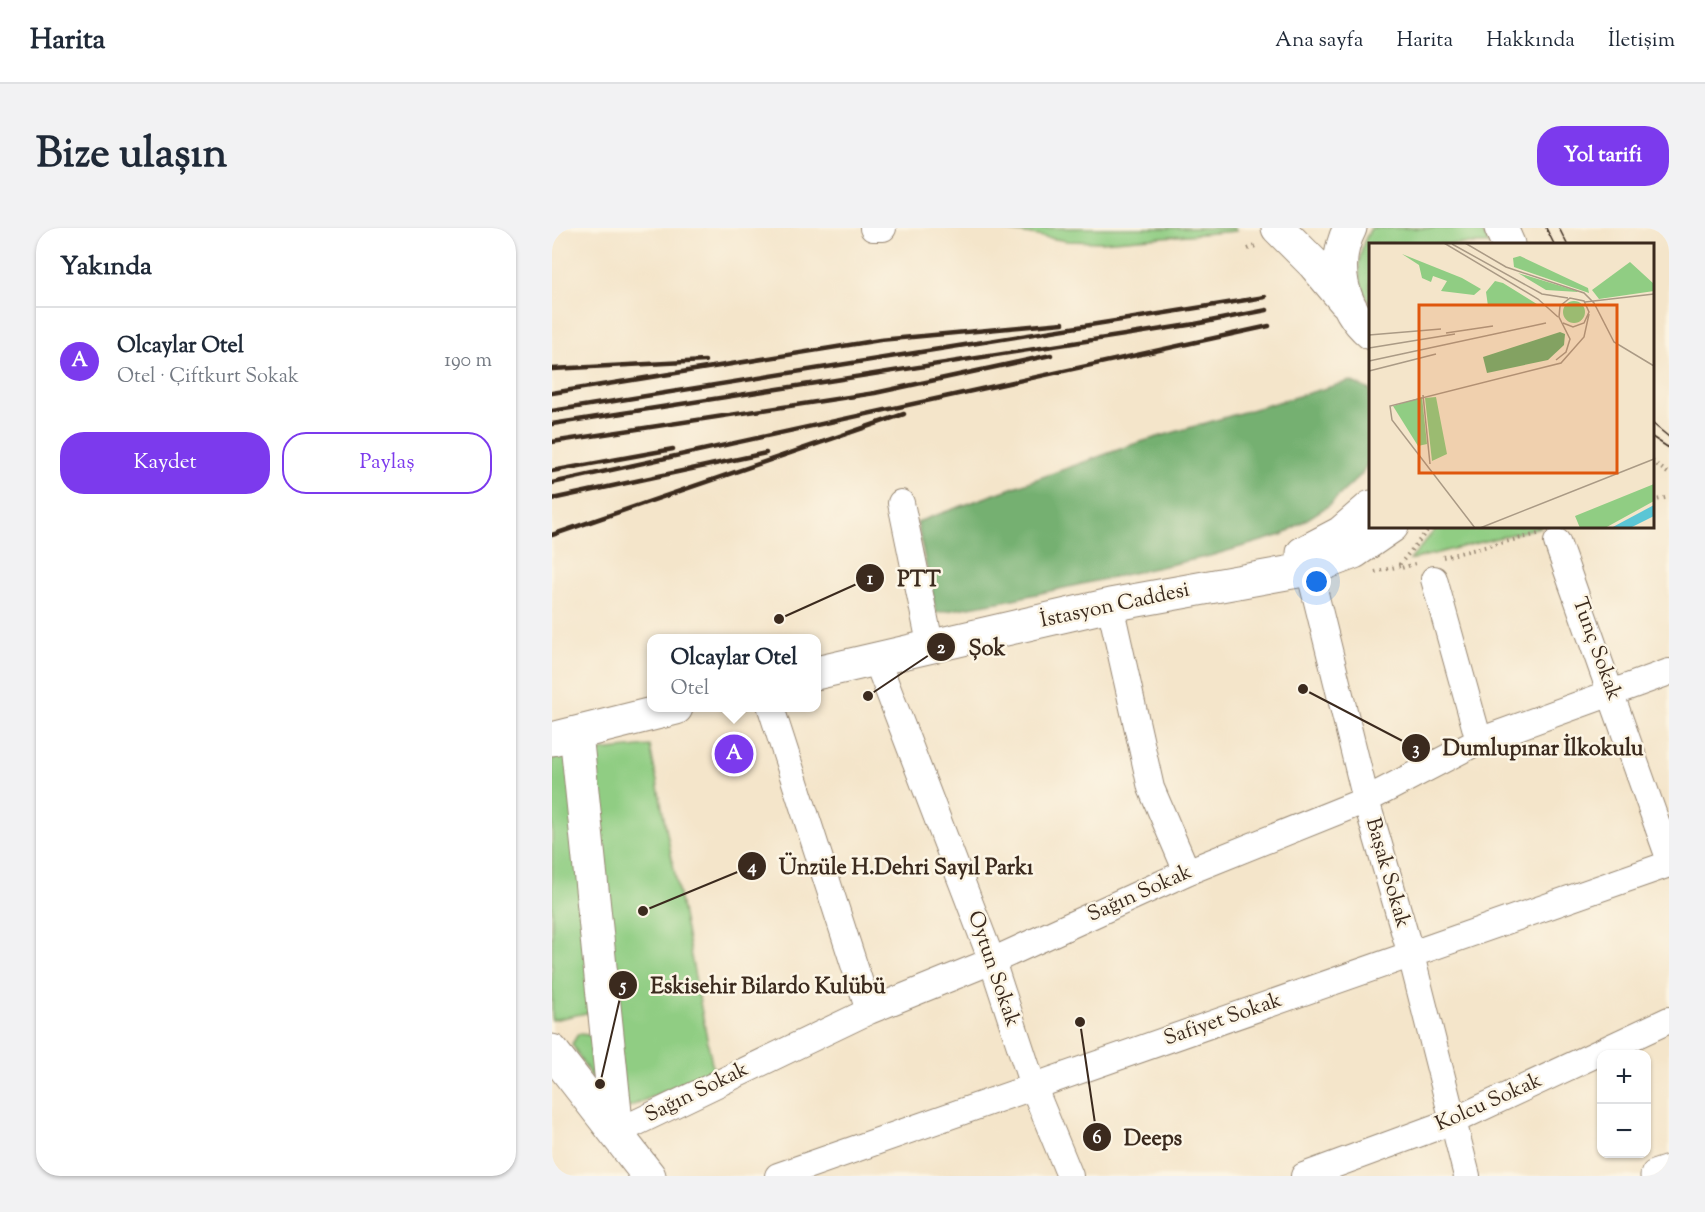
<!DOCTYPE html>
<html lang="tr">
<head>
<meta charset="utf-8">
<style>
  :root { --surface:#fff; --page:#f2f2f3; --text:#1f2937; --muted:#747a83; --line:#e0e1e3; --accent:#7c3aed }
  body { margin:0; font-family:"Sorts Mill Goudy",serif; background:var(--page); color:var(--text) }
  .controls { position:absolute; right:18px; bottom:18px; display:grid; overflow:hidden; border-radius:12px; box-shadow:0 2px 4px #0004 }
  .controls button { width:54px; height:54px; display:grid; place-items:center; padding:0; border:0; border-bottom:2px solid var(--line); background:var(--surface); color:var(--text); font:30px sans-serif }
  .you { position:absolute; left:765px; top:354px; width:21px; height:21px; margin:-15px; border:4px solid #fff; border-radius:50%; background:#1a73e8; box-shadow:0 0 0 9px #1a73e833 }
  .badge { display:grid; place-items:center; width:39px; height:39px; border-radius:50%; background:var(--accent); color:#fff; font-size:20px; font-weight:700 }
  .pin { position:absolute; translate:-50% -50%; border:3px solid #fff; box-shadow:0 2px 6px #0006 }
  .popup { position:absolute; left:95px; top:406px; width:174px; height:78px; box-sizing:border-box; display:grid; place-content:center; border-radius:12px; background:var(--surface); filter:drop-shadow(0 2px 4px #0005); font-size:20px; white-space:nowrap; color:var(--muted) }
  .popup b { font-size:22px; color:var(--text) }
  .popup::after { content:''; position:absolute; left:50%; top:100%; margin-left:-12px; border:12px solid transparent; border-top-color:var(--surface) }
  .list { margin:0; padding:0; list-style:none }
  h2 { display:flex; justify-content:space-between; align-items:center; height:78px; margin:0; padding:0 24px; font-size:26px }
  h2 small { font-size:20px; font-weight:400; color:var(--muted) }
  .list li { display:grid; grid-template-columns:39px 1fr auto; gap:18px; align-items:center; box-sizing:border-box; height:108px; padding:0 24px; border-top:2px solid var(--line) }
  .list b { display:block; font-size:22px; white-space:nowrap }
  .list p { margin:0; font-size:20px; white-space:nowrap; color:var(--muted) }
  .list em { font-size:20px; font-style:normal; color:var(--muted) }
  .actions { display:flex; gap:12px; padding:18px 24px }
  .actions a { flex:1; padding:14px 0; border:2px solid var(--accent); border-radius:24px; text-align:center; font-size:21px; color:var(--accent) }
  .actions .main { background:var(--accent); color:#fff }
  .map { position:relative; flex:none; width:1117px; height:948px; overflow:hidden; border-radius:24px }
  header { display:flex; align-items:center; gap:36px; box-sizing:border-box; height:84px; padding:0 30px; background:var(--surface); border-bottom:2px solid var(--line) }
  header strong { font-size:28px }
  nav { display:flex; gap:33px; margin-inline-start:auto; font-size:21px }
  .intro { display:flex; align-items:center; justify-content:space-between; box-sizing:border-box; height:144px; padding:0 36px }
  h1 { margin:0; font-size:42px }
  .button { padding:15px 27px; border-radius:24px; background:var(--accent); color:#fff; font-size:21px; font-weight:700 }
  main { display:flex; gap:36px; padding:0 36px }
  aside { flex:1; background:var(--surface); border-radius:24px; box-shadow:0 2px 4px #0004 }
  .map>svg:first-child { display:block }
  .green { fill:#90cd83; stroke:#667c50; stroke-width:1.5 }
  .forest { fill:#74b071; stroke:#586d48; stroke-width:1.5 }
  .lines { fill:none; stroke-linecap:round; stroke-linejoin:round }
  .minor-casing { stroke:#988874; stroke-width:28 }
  .secondary-casing { stroke:#988874; stroke-width:35 }
  .primary-casing { stroke:#988874; stroke-width:35 }
  .path { stroke:#988874; stroke-width:4; stroke-dasharray:1.5 4.5; stroke-linecap:butt }
  .minor { stroke:#fff; stroke-width:26 }
  .secondary { stroke:#fff; stroke-width:33 }
  .primary { stroke:#fff; stroke-width:33 }
  .tram { stroke:#3b2a1e; stroke-width:1.5 }
  .rail { stroke:#3b2a1e; stroke-width:4.5 }
  .labels { text-anchor:middle; dominant-baseline:central; stroke-width:5; stroke-linejoin:round; paint-order:stroke }
  .street-label { font-size:21px; fill:#3b2a1e; stroke:#fcf5e5 }
  .inset-road { fill:none; stroke:#aa9a85; stroke-width:1.5 }
  .view { fill:#df570d; fill-opacity:0.15; stroke:#df570d; stroke-width:3 }
  .inset-edge { fill:none; stroke:#3b2a1e; stroke-width:3 }
  .leader { fill:none; stroke:#3b2a1e; stroke-width:2 }
  .callout-dot { fill:#3b2a1e; stroke:#fcf5e5; stroke-width:2 }
  .mark-label { font-size:18px; text-anchor:middle; font-weight:bold; fill:#fff }
  .callout-label { font-size:22px; text-anchor:middle; font-weight:bold; fill:#3b2a1e; stroke:#fcf5e5; stroke-width:5; stroke-linejoin:round; paint-order:stroke }
</style>
</head>
<body>
<header>
<strong>Harita</strong>
<nav><a>Ana sayfa</a><a>Harita</a><a>Hakkında</a><a>İletişim</a></nav>
</header>
<div class="intro"><h1>Bize ulaşın</h1><a class="button">Yol tarifi</a></div>
<main>
<aside>
<h2>Yakında<small></small></h2>
<ul class="list">
<li><span class="badge">A</span><div><b>Olcaylar Otel</b><p>Otel · Çiftkurt Sokak</p></div><em>190 m</em></li>
</ul>
<div class="actions"><a class="main">Kaydet</a><a>Paylaş</a></div>
</aside>
<div class="map">
<svg width="1117" height="948" viewBox="0 0 1117 948">
  <rect width="100%" height="100%" fill="#fcf5e5"/>
  <filter id="ink" filterUnits="userSpaceOnUse"><feTurbulence type="fractalNoise" baseFrequency=".0167" numOctaves="2"/><feDisplacementMap in="SourceGraphic" scale="12" xChannelSelector="R" yChannelSelector="G"/><feConvolveMatrix kernelMatrix="1 2 1 2 8 2 1 2 1" color-interpolation-filters="sRGB"/></filter>
  <filter id="wash" filterUnits="userSpaceOnUse"><feTurbulence type="fractalNoise" baseFrequency=".008" numOctaves="4" result="noise"/><feDisplacementMap in="SourceGraphic" scale="24" xChannelSelector="R" yChannelSelector="G"/><feGaussianBlur stdDeviation="1.35" result="paint"/><feColorMatrix in="noise" values="0 0 0 0 0 0 0 0 0 0 0 0 0 0 0 0 0 1.4 0 .05"/><feComposite in="paint" operator="in"/></filter>
  <g filter="url(#wash)">
    <rect width="100%" height="100%" fill="#f4e5ca"/>
    <path class="green" d="M 438,0 L 683,0 L 684,3 L 550,14 L 515,13 Z
      M 819,0 L 928,0 L 937,16 L 819,16 L 818,76 C 803,51 804,25 819,0 Z
      M 886,298 L 989,298 L 989,299 L 858,332 Z
      M 98,518 L 161,841 L 73,881 L 36,524 Z
      M 17,520 L 44,783 L 0,792 L 0,525 Z
      M 26,806 L 38,807 L 50,839 L 53,873 L 20,816 Z"/>
    <path class="forest" d="M 798,153 L 818,162 L 818,230 L 810,246 L 776,278 L 730,307 L 658,328 L 457,372 L 384,385 L 365,294 L 585,215 Z"/>
  </g>
  <g filter="url(#ink)">
    <g class="lines">
      <g class="minor-casing">
        <path id="minor" d="M 321,0 L 331,0
          M 349,275 L 379,420
          M 1005,314 L 1117,630
          M 757,341 L 814,572 L 859,727 L 915,948
          M 882,351 L 927,513
          M 558,377 L 599,560 L 635,644
          M 325,433 L 440,733 L 481,858 L 518,948
          M 219,480 L 317,783
          M 65,904 L 317,783 L 440,733 L 635,644 L 814,572 L 927,513 L 1117,444
          M 226,948 L 1117,636
          M 752,948 L 901,893 L 1117,792"/>
      </g>
      <g class="secondary-casing">
        <path id="secondary" d="M 1105,948 L 1117,944"/>
      </g>
      <g class="primary-casing">
        <path id="primary" d="M 726,0 L 762,36 L 793,73
          M 798,0 C 780,35 788,79 819,105
          M 949,0 L 956,16
          M 751,325 L 789,305 L 819,279
          M 264,445 L 558,377 L 757,341 L 802,324 L 840,298
          M 24,505 L 65,904
          M 0,511 L 124,480
          M 0,823 L 97,948"/>
      </g>
      <path class="path" d="M 696,21 L 706,17
        M 1100,233 L 1117,246
        M 1100,273 L 1117,269
        M 891,329 L 986,306
        M 863,336 L 849,340 L 848,336 L 879,298
        M 823,344 L 848,338"/>
      <use href="#minor" class="minor"/>
      <use href="#secondary" class="secondary"/>
      <use href="#primary" class="primary"/>
      <path class="tram" d="M 994,0 L 1002,16
        M 1007,0 L 1015,16
        M 1100,195 L 1117,209
        M 1100,209 L 1117,220"/>
      <path class="rail" d="M 0,141 L 153,133
        M 0,165 L 328,112 L 511,95
        M 0,183 L 713,69
        M 0,196 L 643,96 L 715,82
        M 0,214 L 323,165 L 499,127
        M 0,243 L 121,221
        M 0,255 L 717,98
        M 0,271 L 214,225
        M 0,307 L 352,186"/>
    </g>
  </g>
  <g class="labels">
    <g class="street-label">
      <text transform="translate(563 378) rotate(-12)">İstasyon Caddesi</text>
      <text transform="translate(1044 421) rotate(70)">Tunç Sokak</text>
      <text transform="translate(835 645) rotate(74)">Başak Sokak</text>
      <text transform="translate(588 666) rotate(-24)">Sağın Sokak</text>
      <text transform="translate(441 741) rotate(71)">Oytun Sokak</text>
      <text transform="translate(671 792) rotate(-19)">Safiyet Sokak</text>
      <text transform="translate(145 865) rotate(-26)">Sağın Sokak</text>
      <text transform="translate(937 875) rotate(-24)">Kolcu Sokak</text>
    </g>
  </g>
  <g transform="translate(817 15)">
    <rect width="285" height="285" fill="#f4e5ca"/>
    <path d="M 33,11 L 93,35 L 112,46 L 105,52 L 72,48 L 78,38 L 64,33 L 62,39 L 53,35 L 50,22 ZM 151,13 L 219,45 L 220,50 L 145,24 L 144,15 ZM 261,19 L 285,41 L 285,48 L 230,56 L 223,47 ZM 149,30 L 208,48 L 209,49 L 177,47 ZM 126,38 L 134,40 L 171,63 L 119,63 L 117,49 ZM194 69a11 11 0 1 1 22 0a11 11 0 1 1-22 0ZM 53,154 L 58,201 L 49,203 L 24,163 ZM 67,154 L 78,211 L 63,218 L 56,155 ZM 285,241 L 285,258 L 236,285 L 211,285 L 206,273 Z" fill="#90cd83"/>
    <path d="M 191,89 L 196,91 L 195,102 L 179,117 L 118,130 L 114,114 Z" fill="#74b071"/>
    <path d="M 285,262 L 285,273 L 261,285 L 242,285 Z" fill="#5bc6d5"/>
    <path class="inset-road" d="M 75,0 L 169,56 L 189,74M 96,0 L 137,24 L 215,50 L 225,60 L 245,99 L 285,123M 83,1 L 173,51 L 199,55M 216,59 L 285,51M 77,90 L 124,83M 0,92 L 72,86M 0,105 L 86,91M 187,117 L 197,109 L 201,96 L 190,74 L 191,63 L 201,55 L 215,58 L 220,69 L 215,80 L 204,84 L 194,80M 0,118 L 177,80M 0,128 L 67,111M 54,152 L 61,221M 106,285 L 23,177 L 21,163 L 192,120 L 215,94 L 220,71M 111,285 L 285,216"/>
    <path class="view" d="M 50,62 L 248,62 L 248,230 L 50,230 Z"/>
    <rect width="285" height="285" class="inset-edge"/>
  </g>
  <path class="leader" d="M227 391L318 350M316 468L389 419M751 461L864 520M91 683L200 638M48 856L71 757M528 794L545 909"/>
  <g class="callout-dot">
    <circle cx="227" cy="391" r="6"/>
    <circle cx="316" cy="468" r="6"/>
    <circle cx="751" cy="461" r="6"/>
    <circle cx="91" cy="683" r="6"/>
    <circle cx="48" cy="856" r="6"/>
    <circle cx="528" cy="794" r="6"/>
    <circle cx="318" cy="350" r="15"/>
    <circle cx="389" cy="419" r="15"/>
    <circle cx="864" cy="520" r="15"/>
    <circle cx="200" cy="638" r="15"/>
    <circle cx="71" cy="757" r="15"/>
    <circle cx="545" cy="909" r="15"/>
  </g>
  <g class="mark-label">
    <text x="318" y="356">1</text>
    <text x="389" y="425">2</text>
    <text x="864" y="526">3</text>
    <text x="200" y="644">4</text>
    <text x="71" y="763">5</text>
    <text x="545" y="915">6</text>
  </g>
  <g class="callout-label">
    <text x="367" y="358">PTT</text>
    <text x="435" y="427">Şok</text>
    <text x="991" y="527">Dumlupınar İlkokulu</text>
    <text x="354" y="646">Ünzüle H.Dehri Sayıl Parkı</text>
    <text x="216" y="765">Eskisehir Bilardo Kulübü</text>
    <text x="601" y="917">Deeps</text>
  </g>
</svg>
<div class="controls">
<button>+</button>
<button>−</button>
</div>
<div class="you"></div>
<div class="pin badge" style="left:182px;top:526px">A</div>
<div class="popup"><b>Olcaylar Otel</b>Otel</div>
</div>
</main>
</body>
</html>
